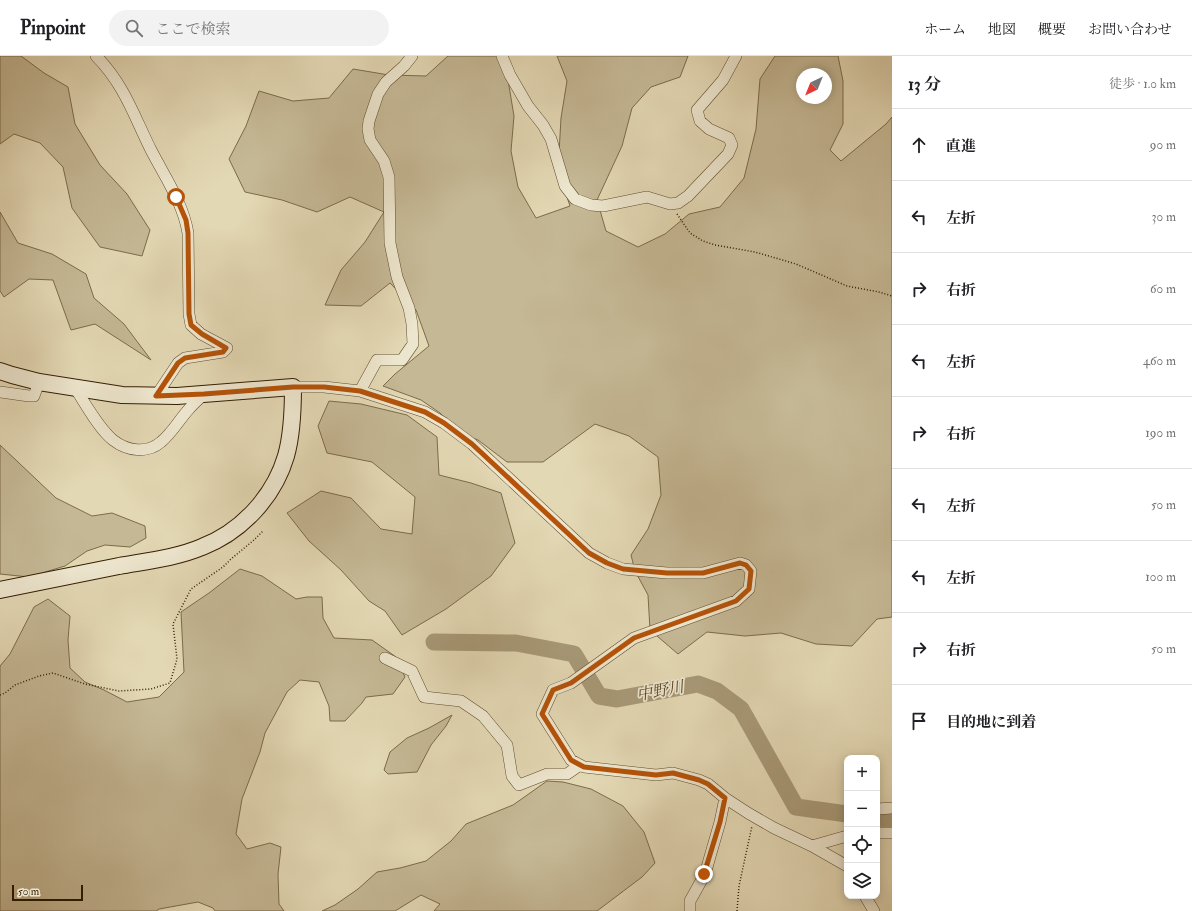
<!DOCTYPE html>
<html lang="ja">
<head>
<meta charset="utf-8">
<style>
  :root { --surface:#fff; --page:#f2f2f2; --text:#202124; --muted:#757577; --line:#e0e0e0 }
  body { margin:0; font-family:"IM FELL Double Pica","Noto Serif JP",serif; background:var(--page); color:var(--text) }
  .controls { position:absolute; right:12px; bottom:12px; display:grid; overflow:hidden; border-radius:8px; box-shadow:0 2px 10px #0003 }
  .controls button { width:36px; height:36px; display:grid; place-items:center; padding:0; border:0; border-bottom:1px solid var(--line); background:var(--surface); color:var(--text); font:20px sans-serif }
  .compass { position:absolute; left:796px; top:12px; width:36px; height:36px; border-radius:50%; background:var(--surface); box-shadow:0 2px 10px #0003; rotate:223deg }
  .scale { position:absolute; left:12px; bottom:10px; width:71px; box-sizing:border-box; padding-left:4px; border:2px solid #341e00; border-top:0; font-size:11px; line-height:14px; white-space:nowrap; color:#341e00; -webkit-text-stroke:3px #ede6ce; paint-order:stroke }
  .stop { position:absolute; width:12px; height:12px; margin:-9px; border:3px solid #b45309; border-radius:50%; background:#fff }
  .stop.end { background:#b45309; border-color:#fff; box-shadow:0 1px 4px #0008 }
  .list { margin:0; padding:0; list-style:none }
  h2 { display:flex; justify-content:space-between; align-items:center; height:52px; margin:0; padding:0 16px; font-size:17px }
  h2 small { font-size:13px; font-weight:400; color:var(--muted) }
  .list li { display:grid; grid-template-columns:26px 1fr auto; gap:12px; align-items:center; box-sizing:border-box; height:72px; padding:0 16px; border-top:1px solid var(--line) }
  .list b { display:block; font-size:15px; white-space:nowrap }
  .list em { font-size:13px; font-style:normal; color:var(--muted) }
  .icon { flex:none; width:22px; height:22px; fill:none; stroke:currentColor; stroke-width:2; stroke-linecap:round; stroke-linejoin:round }
  .map { position:relative; flex:none; width:892px; height:855px; overflow:hidden }
  header { display:flex; align-items:center; gap:24px; box-sizing:border-box; height:56px; padding:0 20px; background:var(--surface); border-bottom:1px solid var(--line) }
  header strong { font-size:19px }
  nav { display:flex; gap:22px; margin-inline-start:auto; font-size:14px }
  .search { width:280px; height:36px; background:var(--page); display:flex; align-items:center; gap:10px; box-sizing:border-box; padding:0 14px; border-radius:22px; color:var(--muted); font-size:15px }
  main { display:flex }
  aside { flex:1; background:var(--surface) }
  .map>svg:first-child { display:block }
  .green { fill:#c5b895; stroke:#7c6b4a; fill-rule:evenodd }
  .lines { fill:none; stroke-linecap:round; stroke-linejoin:round }
  .river { stroke:#a89977; stroke-width:17 }
  .street-casing { stroke:#604c2d; stroke-width:12 }
  .secondary-casing { stroke:#341e00; stroke-width:18 }
  .path { stroke:#341e00; stroke-width:1.5; stroke-dasharray:1 2; stroke-linecap:butt }
  .street { stroke:#ede6ce; stroke-width:11 }
  .secondary { stroke:#ede6ce; stroke-width:16 }
  .route { stroke:#b45309; stroke-width:5 }
  .labels { text-anchor:middle; dominant-baseline:central; stroke-width:3.5; stroke-linejoin:round; paint-order:stroke }
  .water-label { font-size:16px; font-style:italic; fill:#5d492a; stroke:#ede6ce }
</style>
</head>
<body>
<header>
<strong>Pinpoint</strong>
<div class="search"><svg class="icon" aria-label="search" viewBox="0 0 24 24"><circle cx="10" cy="10" r="6"/><path d="M15 15l6 6"/></svg>ここで検索</div>
<nav><a>ホーム</a><a>地図</a><a>概要</a><a>お問い合わせ</a></nav>
</header>
<main>
<div class="map">
<svg width="892" height="855" viewBox="0 0 892 855">
  <rect width="100%" height="100%" fill="#e3d8b4"/>
  <filter id="stains"><feTurbulence type="fractalNoise" baseFrequency=".005" numOctaves="4"/><feColorMatrix values="0 0 0 0 .2 0 0 0 0 .09 0 0 0 0 .02 0 0 0 .5 -.17"/></filter>
  <radialGradient id="worn" r=".72"><stop offset=".6" stop-color="#630" stop-opacity="0"/><stop offset="1" stop-color="#630" stop-opacity=".3"/></radialGradient>
  <path class="green" d="M 0,0 L 21,0 L 44,17 L 68,31 L 75,68 L 100,109 L 127,138 L 150,174 L 142,200 L 100,191 L 72,152 L 63,111 L 40,87 L 14,78 L 0,88 Z
    M 448,0 L 504,0 L 514,60 L 511,95 L 518,131 L 536,162 L 570,150 L 558,115 L 561,62 L 567,25 L 557,0 L 688,0 L 680,21 L 651,31 L 632,52 L 622,90 L 597,144 L 606,175 L 638,191 L 665,178 L 689,158 L 720,151 L 744,122 L 756,73 L 760,23 L 775,0 L 838,0 L 843,25 L 843,68 L 830,94 L 841,105 L 886,68 L 892,61 L 892,561 L 877,563 L 852,590 L 816,588 L 781,577 L 745,580 L 707,576 L 678,598 L 650,574 L 648,539 L 635,515 L 631,499 L 648,473 L 661,439 L 658,401 L 629,380 L 595,368 L 543,406 L 507,406 L 478,384 L 462,378 L 440,357 L 421,344 L 383,330 L 395,318 L 429,290 L 416,254 L 390,227 L 361,250 L 325,249 L 341,214 L 365,186 L 384,156 L 350,141 L 317,156 L 282,144 L 245,136 L 229,103 L 246,70 L 259,35 L 293,45 L 329,42 L 353,13 L 389,19 L 426,20 ZM 802,18 L 826,18 L 826,42 L 802,42 Z
    M 0,156 L 18,187 L 52,198 L 86,218 L 94,242 L 124,268 L 151,304 L 95,268 L 71,274 L 53,224 L 29,223 L 4,241 L 0,235 Z
    M 329,345 L 361,348 L 407,359 L 437,381 L 439,419 L 471,427 L 501,437 L 515,487 L 491,520 L 446,553 L 402,579 L 385,555 L 369,545 L 341,514 L 309,485 L 287,457 L 321,435 L 351,442 L 381,473 L 412,478 L 415,441 L 372,406 L 327,397 L 318,370 Z
    M 0,389 L 56,442 L 92,460 L 112,457 L 145,470 L 146,482 L 130,491 L 105,489 L 87,495 L 65,510 L 29,521 L 0,518 Z
    M 240,513 L 262,520 L 296,543 L 307,541 L 322,541 L 323,562 L 334,582 L 372,584 L 396,601 L 405,621 L 393,638 L 366,641 L 362,647 L 345,665 L 330,665 L 329,650 L 319,626 L 300,624 L 287,636 L 265,677 L 260,696 L 242,743 L 236,778 L 247,793 L 270,787 L 281,791 L 278,818 L 279,848 L 284,855 L 215,855 L 213,852 L 198,846 L 159,853 L 156,855 L 0,855 L 0,610 L 10,598 L 34,551 L 48,543 L 70,560 L 68,584 L 70,612 L 85,626 L 104,634 L 127,646 L 159,641 L 184,616 L 181,556 L 209,537 Z
    M 452,659 L 446,670 L 431,689 L 417,716 L 388,718 L 384,714 L 390,696 L 407,682 L 429,672 Z
    M 547,725 L 563,726 L 591,733 L 623,750 L 644,776 L 655,807 L 642,821 L 597,855 L 434,855 L 440,848 L 421,839 L 395,855 L 322,855 L 335,849 L 358,833 L 377,816 L 400,812 L 426,805 L 451,785 L 466,768 L 513,749 Z"/>
  <g class="lines">
    <path class="river" d="M 434,586 L 516,587 L 574,598 L 599,640 L 617,643 L 698,628 L 717,635 L 741,653 L 796,751 L 847,758
      M 877,762 L 892,763"/>
    <g class="street-casing">
      <path id="street" d="M 96,0 C 124,28 134,60 151,94 C 165,121 183,147 188,177 L 189,258 L 191,269 L 201,278 L 227,292 L 223,296 L 185,302 L 178,307 L 156,340
        M 502,0 L 510,19 L 528,50 L 543,69 L 551,83 L 565,130 L 575,143 L 591,149 L 603,150 L 647,141 L 670,148 L 678,147 L 688,140 L 728,98 L 732,89 L 729,82 L 709,73 L 700,65 L 697,54 L 723,24 L 736,0
        M 293,331 L 324,331 L 360,335 L 425,356 L 444,367 L 472,388 L 589,497 L 607,507 L 623,513 L 667,517 L 703,517 L 740,507 L 746,509 L 751,515 L 749,533 L 736,545 L 634,582 L 571,627 L 553,634 L 542,658 L 571,704 L 584,711 L 656,719 L 673,717 L 699,724 L 708,728 L 725,742 L 748,757 L 774,772 L 812,790 L 847,810
        M 75,332 C 85,347 99,373 113,384 C 127,395 147,398 161,386 C 172,377 179,364 189,353 C 193,348 199,343 204,338
        M 360,335 L 377,304 L 402,304 L 413,288 L 412,268 L 409,252 L 397,221 L 390,187 L 389,121 L 384,105 L 370,84 L 368,73 L 369,65 L 378,38 L 386,26 L 404,10 L 412,0
        M 0,336 L 29,340 L 34,340 L 39,326
        M 385,602 L 412,615 L 424,641 L 461,645 L 483,660 L 507,689 L 512,720 L 519,729 L 547,718 L 567,718 L 580,709
        M 877,753 L 892,752
        M 877,777 L 892,777
        M 812,790 L 847,780
        M 865,840 L 874,855
        M 690,855 L 690,845 L 705,818 L 720,766 L 725,742"/>
    </g>
    <g class="secondary-casing">
      <path id="secondary" d="M 0,315 L 12,319 L 39,326 L 122,339 L 177,340 L 293,331 C 293,353 292,379 286,400 C 274,441 241,476 202,491 C 176,502 147,505 119,510 C 80,518 40,526 0,534"/>
    </g>
    <path class="path" d="M 677,158 L 690,177 L 703,185 L 715,189 L 755,196 L 796,208 L 847,230 L 879,236 L 892,240
      M 0,639 L 5,637 L 15,629 L 39,620 L 53,617 L 85,628 L 119,635 L 151,633 L 170,627 L 177,603 L 173,568 L 191,533 L 223,511 L 231,503 L 254,484 L 263,475
      M 737,855 L 739,830 L 752,770"/>
    <use href="#street" class="street"/>
    <use href="#secondary" class="secondary"/>
  </g>
  <g class="lines">
    <path class="route" d="M 176,141 L 186,164 L 188,177 L 189,258 L 191,269 L 202,278 L 226,292 L 223,296 L 185,302 L 178,307 L 156,340 L 204,338 L 293,331 L 324,331 L 360,335 L 425,356 L 444,367 L 472,388 L 589,497 L 607,507 L 623,513 L 667,517 L 703,517 L 740,507 L 746,509 L 751,515 L 749,533 L 736,545 L 634,582 L 571,627 L 553,634 L 542,658 L 571,704 L 584,711 L 656,719 L 673,717 L 699,724 L 708,728 L 725,742 L 720,766 L 704,818"/>
  </g>
  <g class="labels">
    <g class="water-label">
      <text transform="translate(660 635) rotate(-11)">中野川</text>
    </g>
  </g>
  <rect width="100%" height="100%" filter="url(#stains)"/>
  <rect width="100%" height="100%" fill="url(#worn)"/>
</svg>
<div class="controls">
<button>+</button>
<button>−</button>
<button><svg class="icon" aria-label="locate" viewBox="0 0 24 24"><circle cx="12" cy="12" r="6"/><path d="M12 2v4M12 18v4M2 12h4M18 12h4"/></svg></button>
<button><svg class="icon" aria-label="layers" viewBox="0 0 24 24"><path d="M12 4l9 5-9 5-9-5zM3 14l9 5 9-5"/></svg></button>
</div>
<svg class="compass" viewBox="-18 -18 36 36"><path d="M0-13l5 13h-10z" fill="#e53935"/><path d="M0 13l5-13h-10z" fill="#757577"/></svg>
<div class="scale">50 m</div>
<div class="stop" style="left:176px;top:141px"></div>
<div class="stop end" style="left:704px;top:818px"></div>
</div>
<aside>
<h2>13 分<small>徒歩 · 1.0 km</small></h2>
<ul class="list">
<li><svg class="icon" aria-label="ahead" viewBox="0 0 24 24"><path d="M12 20V5M6 11l6-6 6 6"/></svg><div><b>直進</b></div><em>90 m</em></li>
<li><svg class="icon" aria-label="left" viewBox="0 0 24 24"><path d="M17 20v-9H6M10 6l-5 5 5 5"/></svg><div><b>左折</b></div><em>30 m</em></li>
<li><svg class="icon" aria-label="right" viewBox="0 0 24 24"><path d="M7 20v-9h11M14 6l5 5-5 5"/></svg><div><b>右折</b></div><em>60 m</em></li>
<li><svg class="icon" aria-label="left" viewBox="0 0 24 24"><path d="M17 20v-9H6M10 6l-5 5 5 5"/></svg><div><b>左折</b></div><em>460 m</em></li>
<li><svg class="icon" aria-label="right" viewBox="0 0 24 24"><path d="M7 20v-9h11M14 6l5 5-5 5"/></svg><div><b>右折</b></div><em>190 m</em></li>
<li><svg class="icon" aria-label="left" viewBox="0 0 24 24"><path d="M17 20v-9H6M10 6l-5 5 5 5"/></svg><div><b>左折</b></div><em>50 m</em></li>
<li><svg class="icon" aria-label="left" viewBox="0 0 24 24"><path d="M17 20v-9H6M10 6l-5 5 5 5"/></svg><div><b>左折</b></div><em>100 m</em></li>
<li><svg class="icon" aria-label="right" viewBox="0 0 24 24"><path d="M7 20v-9h11M14 6l5 5-5 5"/></svg><div><b>右折</b></div><em>50 m</em></li>
<li><svg class="icon" aria-label="arrive" viewBox="0 0 24 24"><path d="M6 21V4h12l-3 4 3 4H6"/></svg><div><b>目的地に到着</b></div></li>
</ul>
</aside>
</main>
</body>
</html>
